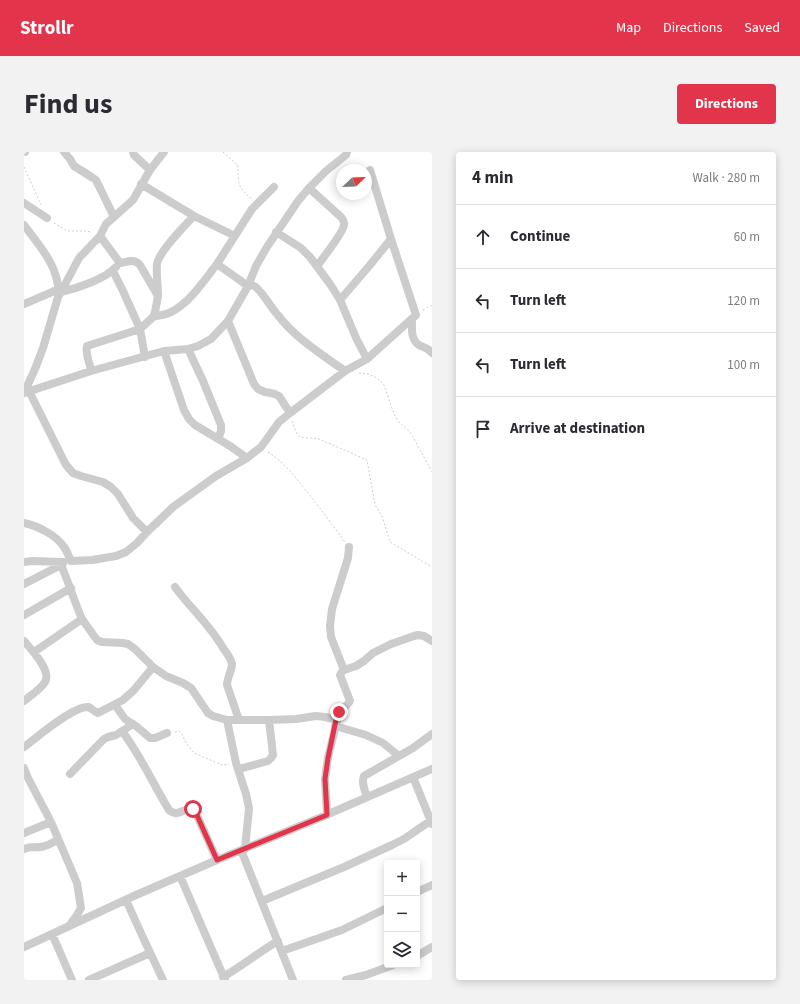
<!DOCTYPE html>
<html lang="en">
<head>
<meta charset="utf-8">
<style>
  :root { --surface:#fff; --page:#f2f2f3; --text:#2b2b33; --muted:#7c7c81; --line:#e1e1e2; --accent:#e2354c }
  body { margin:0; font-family:"Source Sans 3",sans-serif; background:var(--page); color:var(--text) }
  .controls { position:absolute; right:12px; bottom:12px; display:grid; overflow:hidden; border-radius:4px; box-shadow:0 2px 10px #0003 }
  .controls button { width:36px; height:36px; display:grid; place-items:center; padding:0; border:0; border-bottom:1px solid var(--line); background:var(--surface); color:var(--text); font:20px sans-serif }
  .compass { position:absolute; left:312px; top:12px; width:36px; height:36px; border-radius:50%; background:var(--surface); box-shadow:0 2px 10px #0003; rotate:67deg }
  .stop { position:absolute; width:12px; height:12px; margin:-9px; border:3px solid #e2354c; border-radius:50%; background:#fff }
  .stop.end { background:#e2354c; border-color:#fff; box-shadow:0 1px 4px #0008 }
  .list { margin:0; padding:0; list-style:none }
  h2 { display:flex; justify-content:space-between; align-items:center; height:52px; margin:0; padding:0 16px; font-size:17px }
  h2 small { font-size:13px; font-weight:400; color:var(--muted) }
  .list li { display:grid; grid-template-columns:26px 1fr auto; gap:12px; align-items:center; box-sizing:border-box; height:64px; padding:0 16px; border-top:1px solid var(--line) }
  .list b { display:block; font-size:15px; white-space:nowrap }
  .list em { font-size:13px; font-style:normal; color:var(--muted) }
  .icon { flex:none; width:22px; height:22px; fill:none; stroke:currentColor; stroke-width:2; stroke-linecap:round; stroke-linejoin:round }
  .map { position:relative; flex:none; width:408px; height:828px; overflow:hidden; border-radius:4px }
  header { display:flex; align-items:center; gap:24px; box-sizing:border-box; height:56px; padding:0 20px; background:var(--accent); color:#fff }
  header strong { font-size:19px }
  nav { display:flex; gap:22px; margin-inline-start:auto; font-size:14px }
  .intro { display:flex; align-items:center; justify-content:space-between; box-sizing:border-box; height:96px; padding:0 24px }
  h1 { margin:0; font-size:28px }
  .button { padding:10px 18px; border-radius:4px; background:var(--accent); color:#fff; font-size:14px; font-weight:700 }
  main { display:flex; gap:24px; padding:0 24px }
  aside { flex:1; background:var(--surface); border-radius:4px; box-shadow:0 2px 10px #0003 }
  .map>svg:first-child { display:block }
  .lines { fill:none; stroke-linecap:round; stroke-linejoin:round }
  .path { stroke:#ccc; stroke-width:1; stroke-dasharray:2 2; stroke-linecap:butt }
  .street { stroke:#ccc; stroke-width:8 }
  .route { stroke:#e2354c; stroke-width:5 }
</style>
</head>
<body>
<header>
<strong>Strollr</strong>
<nav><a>Map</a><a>Directions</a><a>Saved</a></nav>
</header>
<div class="intro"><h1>Find us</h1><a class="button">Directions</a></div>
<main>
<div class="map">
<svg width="408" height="828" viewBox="0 0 408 828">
  <rect width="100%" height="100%" fill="#fff"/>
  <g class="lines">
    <path class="path" d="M 199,0 L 214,13 C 214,31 213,35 228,47
      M 0,15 L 17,53
      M 30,71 L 44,79 L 61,79 L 68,80
      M 399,158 L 408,153
      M 335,221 L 344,222 L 353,226 L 360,233 L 370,262 L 374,269 L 385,279 L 389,285 L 408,320
      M 268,269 C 270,273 271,278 273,282 C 276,288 289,285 295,287 L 343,308 L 351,353 L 358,364 L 366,390 L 408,415
      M 244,300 C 258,309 269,322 279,335 C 294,353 307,371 321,390
      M 151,580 L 155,579 L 158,582 L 162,591 L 170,601 L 198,613 L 205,612"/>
    <path class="street" d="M 0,0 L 1,0
      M 40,0 L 46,7 L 50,14 L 69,26 L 72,28 L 90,65
      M 109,0 L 110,3 L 126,18
      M 117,32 L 170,64 L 211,84
      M 285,36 L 317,65 C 319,68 321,70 320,73 C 319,81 299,106 293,114
      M 0,51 L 23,66
      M 0,73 C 15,93 37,117 34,144
      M 76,84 L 96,111 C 103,110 110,106 116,113 L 134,144 L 131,160 L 129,165 C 135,163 142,163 147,160 C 165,152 181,127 193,112 L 224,134 C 225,134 228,133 230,134 C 236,136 248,157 253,162 C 271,186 297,202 321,219
      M 193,112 L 228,57 L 250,35
      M 89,119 L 99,139 L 116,177 L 129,165
      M 37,140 C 54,136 81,127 92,115
      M 134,144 C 134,133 132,122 133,112 C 135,100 161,73 170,64
      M 316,148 L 346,113 L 367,87
      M 0,152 L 35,137
      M 388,167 C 388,176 386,189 397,194 C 402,196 404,196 408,201
      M 204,169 L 230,232 L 234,237 L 241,240 L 251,242 L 255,244 L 266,261
      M 164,197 L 179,229 L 197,273 L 197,279 L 194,287
      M 140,199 L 160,258 L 165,267 L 171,273 L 206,294 L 223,306
      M 343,207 L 392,163 L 367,87 L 346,18
      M 67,219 C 66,211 61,202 63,194 L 116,177 L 121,205
      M 5,239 L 42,313 L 49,321 L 57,324 L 79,330 L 87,335 L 94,342 L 109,366 L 123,380
      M 0,241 L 67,219 L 140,199 L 164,197 L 174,194 L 187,187 L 204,169 L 224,134 L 232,114 L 243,95 L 274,49 L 285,36 L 302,19 L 322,3 L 323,0
      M 0,241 L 11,217 L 19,196 L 34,145 L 37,140 L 55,106 L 76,84 L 82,72 L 109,48 L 126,18 L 140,0
      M 0,371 C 14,374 32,383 40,395 C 43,399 45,405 47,409 L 68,408 L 92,404 L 102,400 L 113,391 L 123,380 L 149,355 L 192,324 L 223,306 L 237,295 L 255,270 L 266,261 L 321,219 L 343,207 L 333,188 L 316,148 L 306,132 L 286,105 L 277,96 L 252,80
      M 0,410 L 8,409 L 40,410 L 37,413 C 45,431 50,449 58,467
      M 0,432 L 37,413
      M 151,435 C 166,456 186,473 199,496 C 202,500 207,506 208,512 C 208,518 203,526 203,533 L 215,568
      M 0,463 L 47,436
      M 0,489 C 7,497 28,519 21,530 C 17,537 7,543 0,549
      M 10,500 L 58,467 L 73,488 L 78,490 L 99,491 L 104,492 L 111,497 L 129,515 L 142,524 L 159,531 L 167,536 L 184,561 L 189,564 L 203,568 L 245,568 L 272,567 L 292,564 L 301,565 L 313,568
      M 320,518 L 332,514 L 340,509 L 349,501 L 367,492 L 390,484 L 394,483 L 400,484 L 408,489
      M 91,553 L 101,567 L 112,574 L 126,586 L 131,586 L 143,581
      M 203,568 L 212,611 L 222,642 L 225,656 L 221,697
      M 311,574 L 342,583 L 359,591 L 375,604
      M 98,579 C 117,604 129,632 145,658 C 155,667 162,652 171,659 L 193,708
      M 0,595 C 12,586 49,554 64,555 C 68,556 70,560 74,561 L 99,548 L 110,538 L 129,515
      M 0,616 L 4,626 L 27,670 L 53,731 L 57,756 L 53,763 L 45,774
      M 215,617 L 244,609 L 247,606 L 249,603 L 245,568
      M 46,622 L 80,587 L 84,585 L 92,583 L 109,572
      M 389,625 L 408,672
      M 343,645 C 341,639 337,630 340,624 L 389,596 L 408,582
      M 303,663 L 301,627 L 304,606 L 313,568 C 313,559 322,556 326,549 L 316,523 L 317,521 L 320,518 L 307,485 L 306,474 L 308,457 L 324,406 L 325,395
      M 0,681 L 27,670
      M 0,697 C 6,694 10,696 16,695 C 22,695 29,690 34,688
      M 217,698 L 269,828
      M 156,724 L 201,828
      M 393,740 L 408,733
      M 102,748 C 114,775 126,801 139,828
      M 238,749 L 320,715 L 368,693 L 380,687 L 406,669
      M 28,782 L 48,828
      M 0,795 L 112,743 L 193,708 L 293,667 L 408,617
      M 258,799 L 318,778 L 363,756
      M 393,804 L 408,795
      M 199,825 C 218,814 235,800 254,789
      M 65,828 L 126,801
      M 322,828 L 342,823 L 369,813"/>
  </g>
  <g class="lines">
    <path class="route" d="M 169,657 L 171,659 L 193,708 L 303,663 L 301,627 L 304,606 L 313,563 L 315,560"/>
  </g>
</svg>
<div class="controls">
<button>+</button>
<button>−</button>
<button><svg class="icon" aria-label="layers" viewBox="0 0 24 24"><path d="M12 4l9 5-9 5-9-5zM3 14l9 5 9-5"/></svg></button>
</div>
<svg class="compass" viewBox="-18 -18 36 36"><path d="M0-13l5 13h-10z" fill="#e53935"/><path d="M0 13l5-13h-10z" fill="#7c7c81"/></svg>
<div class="stop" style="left:169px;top:657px"></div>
<div class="stop end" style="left:315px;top:560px"></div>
</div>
<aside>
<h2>4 min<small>Walk · 280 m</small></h2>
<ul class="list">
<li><svg class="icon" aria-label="ahead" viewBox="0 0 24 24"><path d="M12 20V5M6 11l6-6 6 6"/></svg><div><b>Continue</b></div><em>60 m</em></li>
<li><svg class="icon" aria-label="left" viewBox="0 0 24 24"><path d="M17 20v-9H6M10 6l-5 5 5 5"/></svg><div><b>Turn left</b></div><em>120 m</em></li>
<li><svg class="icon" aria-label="left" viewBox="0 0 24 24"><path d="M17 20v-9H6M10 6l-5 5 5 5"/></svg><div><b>Turn left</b></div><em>100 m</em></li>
<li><svg class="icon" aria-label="arrive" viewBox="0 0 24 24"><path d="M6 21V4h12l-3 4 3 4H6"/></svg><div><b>Arrive at destination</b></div></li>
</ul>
</aside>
</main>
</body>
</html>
